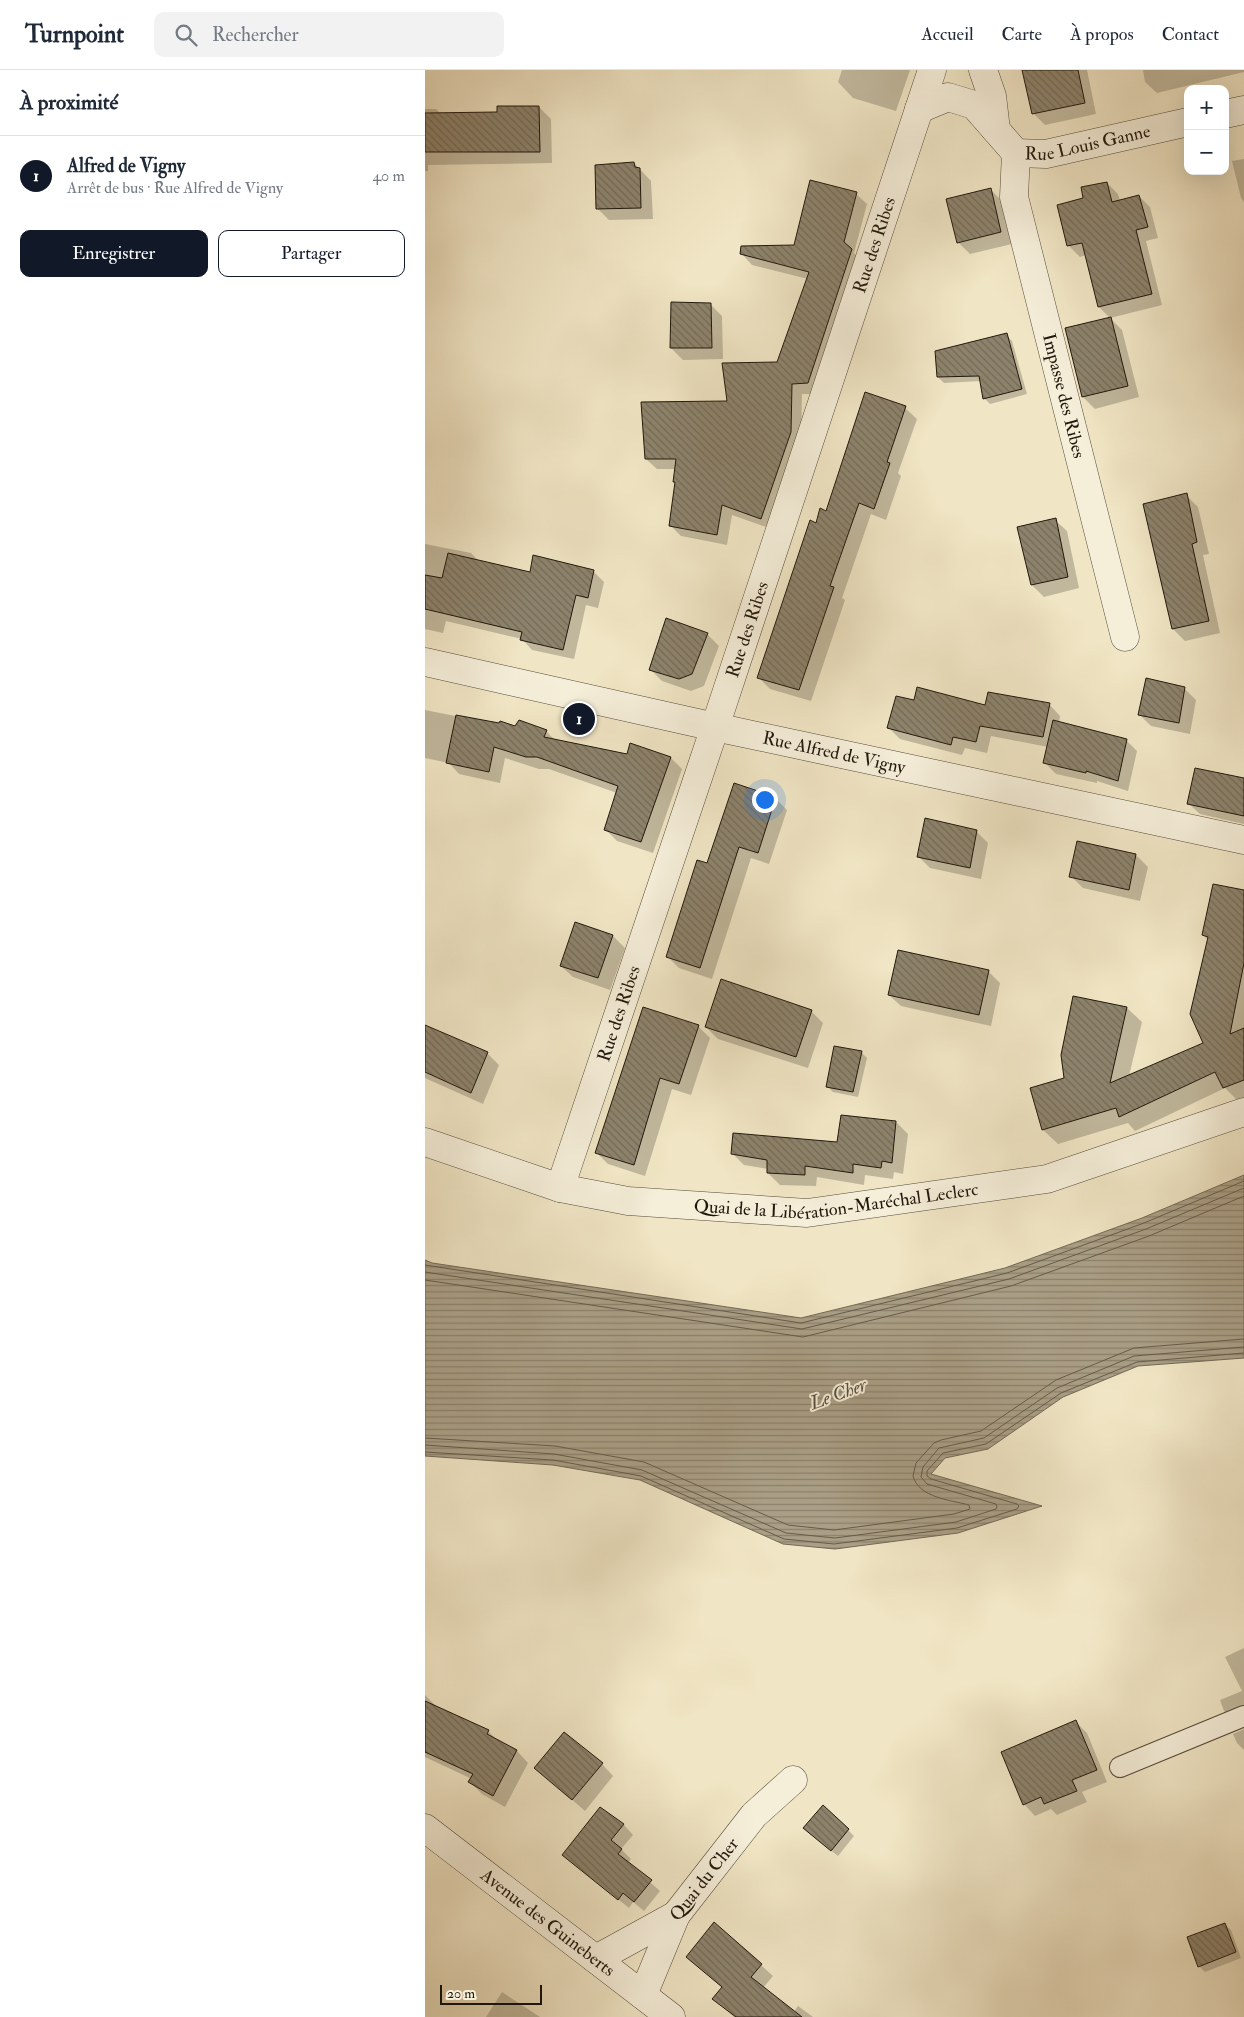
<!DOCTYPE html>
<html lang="fr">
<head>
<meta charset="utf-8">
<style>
  :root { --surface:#fff; --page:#f2f2f3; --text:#1f2937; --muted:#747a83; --line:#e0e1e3; --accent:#111827 }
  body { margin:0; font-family:"IM FELL Double Pica",serif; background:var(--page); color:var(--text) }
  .controls { position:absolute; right:15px; top:15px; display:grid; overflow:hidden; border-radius:10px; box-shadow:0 5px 20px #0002 }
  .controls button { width:45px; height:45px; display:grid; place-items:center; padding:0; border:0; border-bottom:1px solid var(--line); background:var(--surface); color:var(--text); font:25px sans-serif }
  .scale { position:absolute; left:15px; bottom:12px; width:102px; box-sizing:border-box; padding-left:5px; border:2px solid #21180d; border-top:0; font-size:14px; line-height:18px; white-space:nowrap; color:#21180d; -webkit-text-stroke:4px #f5eed9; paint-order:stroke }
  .you { position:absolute; left:339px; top:729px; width:18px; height:18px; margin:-12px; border:4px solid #fff; border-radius:50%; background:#1a73e8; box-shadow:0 0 0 8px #1a73e833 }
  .badge { display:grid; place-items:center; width:32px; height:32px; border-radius:50%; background:var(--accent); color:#fff; font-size:16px; font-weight:700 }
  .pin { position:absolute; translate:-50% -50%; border:2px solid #fff; box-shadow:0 1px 5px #0006 }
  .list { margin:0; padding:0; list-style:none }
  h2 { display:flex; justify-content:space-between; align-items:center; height:65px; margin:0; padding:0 20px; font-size:21px }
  h2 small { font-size:16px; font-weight:400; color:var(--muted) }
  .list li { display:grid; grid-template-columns:32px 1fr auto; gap:15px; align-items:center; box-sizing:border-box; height:80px; padding:0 20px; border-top:1px solid var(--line) }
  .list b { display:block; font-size:19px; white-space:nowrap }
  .list p { margin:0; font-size:16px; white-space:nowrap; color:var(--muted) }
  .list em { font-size:16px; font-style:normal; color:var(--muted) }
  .actions { display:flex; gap:10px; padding:15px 20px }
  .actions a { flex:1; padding:11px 0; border:1px solid var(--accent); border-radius:10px; text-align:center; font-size:18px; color:var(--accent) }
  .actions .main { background:var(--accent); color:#fff }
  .icon { flex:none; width:28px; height:28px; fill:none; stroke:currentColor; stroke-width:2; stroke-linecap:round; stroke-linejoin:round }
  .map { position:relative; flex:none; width:819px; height:1947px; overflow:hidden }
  header { display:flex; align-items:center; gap:30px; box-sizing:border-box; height:70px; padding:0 25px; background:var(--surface); border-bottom:1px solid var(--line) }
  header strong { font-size:24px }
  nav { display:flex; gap:28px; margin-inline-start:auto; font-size:18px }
  .search { width:350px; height:45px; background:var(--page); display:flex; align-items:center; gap:12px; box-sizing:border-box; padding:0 18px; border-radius:10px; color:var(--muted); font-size:19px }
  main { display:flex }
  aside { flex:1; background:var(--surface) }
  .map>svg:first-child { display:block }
  .water { fill:url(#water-rules); stroke:#736956 }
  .shadow { fill:#0003 }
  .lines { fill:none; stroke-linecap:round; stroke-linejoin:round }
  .shore { stroke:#665c4a; stroke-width:1 }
  .building { fill:url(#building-back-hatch); stroke:#21180d }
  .service-casing { stroke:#554b3b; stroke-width:22 }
  .minor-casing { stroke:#554b3b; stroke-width:29 }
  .tertiary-casing { stroke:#554b3b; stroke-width:29 }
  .service { stroke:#f5eed9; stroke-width:20 }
  .minor { stroke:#f5eed9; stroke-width:28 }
  .tertiary { stroke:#f5eed9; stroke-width:28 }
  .labels { text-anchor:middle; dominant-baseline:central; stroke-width:4; stroke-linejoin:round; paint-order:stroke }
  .street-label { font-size:18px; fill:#21180d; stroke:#f5eed9 }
  .water-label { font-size:19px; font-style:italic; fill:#584e3d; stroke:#f5eed9 }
</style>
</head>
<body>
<header>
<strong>Turnpoint</strong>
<div class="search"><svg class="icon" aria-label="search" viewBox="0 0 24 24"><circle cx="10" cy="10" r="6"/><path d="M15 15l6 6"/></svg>Rechercher</div>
<nav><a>Accueil</a><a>Carte</a><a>À propos</a><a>Contact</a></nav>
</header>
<main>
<aside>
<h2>À proximité<small></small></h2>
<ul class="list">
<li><span class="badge">1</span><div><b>Alfred de Vigny</b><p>Arrêt de bus · Rue Alfred de Vigny</p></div><em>40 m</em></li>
</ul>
<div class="actions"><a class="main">Enregistrer</a><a>Partager</a></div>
</aside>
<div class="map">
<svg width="819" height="1947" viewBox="0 0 819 1947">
  <defs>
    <pattern id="water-rules" width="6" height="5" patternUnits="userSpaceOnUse" patternTransform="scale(1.25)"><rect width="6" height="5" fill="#aa9f86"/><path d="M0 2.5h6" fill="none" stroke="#8a816c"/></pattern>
    <pattern id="building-back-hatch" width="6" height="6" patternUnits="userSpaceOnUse" patternTransform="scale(1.25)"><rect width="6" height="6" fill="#8d836c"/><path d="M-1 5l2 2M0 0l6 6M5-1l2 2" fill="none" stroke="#736a57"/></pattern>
  </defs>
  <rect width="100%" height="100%" fill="#f0e5c4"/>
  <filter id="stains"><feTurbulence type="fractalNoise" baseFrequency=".004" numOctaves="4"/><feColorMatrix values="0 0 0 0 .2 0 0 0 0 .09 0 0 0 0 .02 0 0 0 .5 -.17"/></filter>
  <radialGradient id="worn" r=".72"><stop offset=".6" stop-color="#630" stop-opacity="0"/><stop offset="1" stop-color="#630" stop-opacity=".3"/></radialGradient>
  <path class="water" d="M 819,1105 L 819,1288 L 713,1296 L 638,1327 L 563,1379 L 520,1388 L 506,1404 L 617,1436 L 533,1463 L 410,1479 L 358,1474 L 215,1410 L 128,1395 L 0,1386 L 0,1190 L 7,1193 L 376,1248 L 580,1198 L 717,1148 Z"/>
  <path class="shadow" d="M 417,0 L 485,0 L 471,41 L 428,28 L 413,12 Z
    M 599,0 L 662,0 L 671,44 L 620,55 L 609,44 Z
    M 718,0 L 819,0 L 819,2 L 732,23 L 720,12 Z
    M 114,37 L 126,49 L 127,93 L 3,95 L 3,101 L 0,101 L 0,39 L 11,39 L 16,44 L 74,43 Z
    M 819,89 L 819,132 L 816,128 L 807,91 Z
    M 209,93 L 226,111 L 228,149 L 184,150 L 172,138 Z
    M 682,113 L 693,124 L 695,131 L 714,126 L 725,137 L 733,168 L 721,171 L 737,235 L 685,248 L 674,237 L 661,185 L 655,187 L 644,176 L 633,136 L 659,129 Z
    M 565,119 L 577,131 L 587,174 L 545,184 L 533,172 Z
    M 431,124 L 442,134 L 429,183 L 437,191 L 393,324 L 377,324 L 376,373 L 347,459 L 307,445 L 302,475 L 256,466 L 245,455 L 251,413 L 251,399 L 232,399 L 221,389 L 303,332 L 353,294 L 383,209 L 327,195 L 317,184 L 370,176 Z
    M 285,234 L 297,246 L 298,289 L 258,290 L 246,278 Z
    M 685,248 L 697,260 L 714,327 L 670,339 L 658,327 Z
    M 581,265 L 587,271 L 602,324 L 565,334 L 559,328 L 556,311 L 519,313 L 513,307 Z
    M 480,338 L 492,349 L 473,403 L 476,406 L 461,450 L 446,444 L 417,528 L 420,530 L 386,631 L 345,619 L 333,607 L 401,442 Z
    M 761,425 L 773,437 L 784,484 L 778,485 L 795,563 L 760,571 L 748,559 L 720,434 Z
    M 630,450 L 642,461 L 654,518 L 619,527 L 607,515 Z
    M 0,474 L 46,483 L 55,492 L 106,503 L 168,501 L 179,512 L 173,538 L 161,535 L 149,589 L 107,580 L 97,569 L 21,551 L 18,563 L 0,559 Z
    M 282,564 L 294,576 L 279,616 L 266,621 L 237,611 L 225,599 Z
    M 759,618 L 771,630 L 765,664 L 726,656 L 714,644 Z
    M 490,631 L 561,636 L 624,634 L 635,646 L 634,653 L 701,670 L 712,681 L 703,721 L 672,711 L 672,713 L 631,704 L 620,693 L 623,677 L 566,666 L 562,683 L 540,678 L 537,685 L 475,669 L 464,658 Z
    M 0,640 L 91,658 L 121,661 L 131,671 L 202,686 L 246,688 L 257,699 L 228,783 L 192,771 L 180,759 L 192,723 L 124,699 L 114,699 L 80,688 L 75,713 L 34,704 L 24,693 L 0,688 Z
    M 819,710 L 819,754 L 775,744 L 763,733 Z
    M 350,728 L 362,740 L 344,794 L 326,788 L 287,909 L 254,898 L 242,886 L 283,795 Z
    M 551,761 L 563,773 L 556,809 L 505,798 L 493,786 Z
    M 711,785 L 723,797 L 715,831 L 658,818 L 646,806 Z
    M 819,822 L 819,1030 L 814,1032 L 800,1018 L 710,1061 L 703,1053 L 633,1074 L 618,1060 L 606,1019 L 641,1009 L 649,927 L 702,938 L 717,952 L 704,1006 L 779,974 L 783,870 L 778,865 Z
    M 188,866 L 200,878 L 185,920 L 148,907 L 136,896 Z
    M 563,901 L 575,913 L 566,956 L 476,936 L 464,925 Z
    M 386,941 L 398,953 L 383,998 L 293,969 L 281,957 Z
    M 273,956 L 285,968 L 266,1025 L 247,1019 L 220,1106 L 183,1094 L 171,1082 Z
    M 0,957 L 62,983 L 74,995 L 58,1034 L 0,1008 Z
    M 436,982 L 442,988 L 433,1027 L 408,1022 L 402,1016 Z
    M 471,1052 L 483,1064 L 478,1104 L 469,1102 L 468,1109 L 440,1105 L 439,1115 L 392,1107 L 391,1116 L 355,1115 L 343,1103 L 343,1099 L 319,1095 L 307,1083 L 413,1073 Z
    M 819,1578 L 819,1650 L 811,1653 L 799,1641 L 795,1630 L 817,1621 L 800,1587 Z
    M 0,1625 L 11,1636 L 11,1637 L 63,1661 L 73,1671 L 92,1681 L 103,1693 L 80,1737 L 57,1724 L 45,1712 L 47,1709 L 0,1687 Z
    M 651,1652 L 662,1663 L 682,1712 L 657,1722 L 662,1732 L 632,1745 L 626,1739 L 610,1746 L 599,1734 Z
    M 819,1659 L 819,1680 L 812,1673 L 808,1664 Z
    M 177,1694 L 188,1706 L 160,1741 L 111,1698 Z
    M 175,1738 L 199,1755 L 208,1765 L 196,1779 L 206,1789 L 203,1793 L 235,1821 L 219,1841 L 208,1832 L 204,1838 L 138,1785 Z
    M 423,1760 L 429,1766 L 413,1786 L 385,1764 Z
    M 800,1855 L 806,1860 L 816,1888 L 780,1902 L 774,1896 Z
    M 262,1887 L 336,1895 L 348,1906 L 338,1918 L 369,1942 L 373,1936 L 388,1947 L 309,1947 L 289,1929 L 298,1918 Z
    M 77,1922 L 115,1947 L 61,1947 Z"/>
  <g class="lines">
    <path class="shore" d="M 0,1195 L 376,1253 L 582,1203 L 719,1153 L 819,1111
      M 0,1202 L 377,1259 L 584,1209 L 721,1159 L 819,1118
      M 0,1210 L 378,1267 L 586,1216 L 724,1166 L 819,1126
      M 0,1368 L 130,1376 L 219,1392 L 363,1455 L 409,1460 L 529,1444 L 545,1439 L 544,1435 C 526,1430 494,1428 488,1406 L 491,1393 L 509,1373 L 516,1370 L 556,1361 L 631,1310 L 709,1278 L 819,1269
      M 0,1375 L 129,1384 L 217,1400 L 361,1463 L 410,1468 L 531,1452 L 571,1439 L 572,1437 L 571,1434 L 502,1414 L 496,1407 L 498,1397 L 514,1378 L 559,1368 L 632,1318 L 709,1286 L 819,1277
      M 0,1382 L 128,1390 L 216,1406 L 359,1469 L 409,1474 L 532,1458 L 592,1439 L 594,1436 L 592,1434 L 506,1409 L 502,1406 L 502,1401 L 518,1383 L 561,1374 L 636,1323 L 712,1292 L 819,1283"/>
  </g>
  <path class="building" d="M 597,0 L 653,0 L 660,33 L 607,44 Z
    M 72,36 L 114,36 L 115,82 L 0,82 L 0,43 L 72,42 Z
    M 209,92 L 210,97 L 215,98 L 216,138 L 171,139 L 170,95 Z
    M 385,110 L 432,122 L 419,172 L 427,179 L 383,313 L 367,314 L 366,362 L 336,449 L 297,435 L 292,465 L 244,456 L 250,412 L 248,412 L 251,389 L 220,389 L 216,332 L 302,331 L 297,293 L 352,292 L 384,202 L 315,184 L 316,176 L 369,175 Z
    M 682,112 L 687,132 L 714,125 L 723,157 L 711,160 L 727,224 L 673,237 L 657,173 L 642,176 L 632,135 L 658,128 L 656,117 Z
    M 566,118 L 576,162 L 532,173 L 521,129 Z
    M 246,232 L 286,233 L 287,278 L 245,278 Z
    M 686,247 L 703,316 L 657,327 L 640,258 Z
    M 582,263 L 597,319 L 558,329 L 554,306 L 512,307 L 510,281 Z
    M 440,322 L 481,336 L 462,392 L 465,393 L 449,439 L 434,433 L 405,516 L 409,517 L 374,620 L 332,608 L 385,450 L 391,453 L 395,438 L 401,441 Z
    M 762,423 L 772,472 L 767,474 L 784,551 L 747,559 L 718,434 Z
    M 631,448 L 643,507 L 606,515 L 592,457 Z
    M 23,483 L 105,502 L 108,485 L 169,500 L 163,528 L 151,525 L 138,580 L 95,570 L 97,562 L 0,539 L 0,505 L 17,508 Z
    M 241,548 L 283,563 L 267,604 L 254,609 L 224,600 Z
    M 721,608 L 760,617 L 754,653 L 713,645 Z
    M 492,617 L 560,635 L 563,622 L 625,633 L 618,667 L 555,656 L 551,672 L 528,667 L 526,675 L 462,658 L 471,626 L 489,630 Z
    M 31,645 L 74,653 L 75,651 L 90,656 L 94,650 L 122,660 L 119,667 L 202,684 L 205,673 L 246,687 L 216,772 L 179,760 L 193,716 L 112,687 L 101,687 L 69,677 L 64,702 L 21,693 Z
    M 628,650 L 702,669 L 693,711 L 661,701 L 661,703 L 618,693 Z
    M 770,698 L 819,708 L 819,746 L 762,734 Z
    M 309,713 L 351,727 L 333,783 L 314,777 L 275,898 L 241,887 L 272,790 L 282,793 Z
    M 500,748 L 552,760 L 545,798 L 492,787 Z
    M 652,771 L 711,784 L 704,820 L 644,807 Z
    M 788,814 L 819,820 L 819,893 L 805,964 L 819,958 L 819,1010 L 798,1018 L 790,1002 L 694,1047 L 691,1038 L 617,1060 L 605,1018 L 639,1008 L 636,985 L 648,926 L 702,937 L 685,1013 L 778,973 L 765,944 L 783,867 L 777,865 Z
    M 150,852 L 188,865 L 173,908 L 135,896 Z
    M 473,880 L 564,900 L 554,945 L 463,925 Z
    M 296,909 L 387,940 L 371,987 L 280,957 Z
    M 218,937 L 274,955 L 254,1014 L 235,1008 L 209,1095 L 170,1083 Z
    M 0,955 L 63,982 L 46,1023 L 0,1002 Z
    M 409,976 L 437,981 L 428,1022 L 401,1017 Z
    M 416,1045 L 471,1051 L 467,1093 L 457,1091 L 456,1098 L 428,1094 L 428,1103 L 380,1096 L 380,1105 L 342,1103 L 342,1090 L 306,1084 L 308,1063 L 412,1072 Z
    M 0,1631 L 64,1660 L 62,1664 L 92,1680 L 68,1726 L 43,1712 L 48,1704 L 0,1682 Z
    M 651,1650 L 672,1700 L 647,1710 L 652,1721 L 619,1734 L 616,1727 L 598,1735 L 576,1682 Z
    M 139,1662 L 178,1693 L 147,1730 L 109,1698 Z
    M 398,1735 L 424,1759 L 406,1781 L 378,1758 Z
    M 175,1737 L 199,1754 L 186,1770 L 197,1779 L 193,1784 L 227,1810 L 209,1832 L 198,1823 L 193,1830 L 137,1785 Z
    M 289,1852 L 337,1894 L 326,1907 L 377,1947 L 311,1947 L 287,1929 L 297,1917 L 261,1887 Z
    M 800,1853 L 811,1882 L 773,1897 L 762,1867 Z"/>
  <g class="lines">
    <g class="service-casing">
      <path id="service" d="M 695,1697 L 819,1646"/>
    </g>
    <g class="minor-casing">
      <g id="minor">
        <path d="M 558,0 L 567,26 L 571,60"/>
        <path id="s1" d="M 494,39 L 523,27 L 549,35 L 591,83 L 621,84 L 763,52"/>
        <path d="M 800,44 L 819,40"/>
        <path id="s2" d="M 591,83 L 589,127 L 700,567"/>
        <path id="s3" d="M 0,592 L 290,657 L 819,770"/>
        <path id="s4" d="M 0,1072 L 135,1118 L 203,1131 L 382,1143 L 622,1109 L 819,1042"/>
        <path id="s5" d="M 135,1118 L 290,657 L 507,0"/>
        <path d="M 171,1889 L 251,1845"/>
        <path id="s6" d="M 218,1925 L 251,1845 L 329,1745 L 368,1710"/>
      </g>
    </g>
    <g class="tertiary-casing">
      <g id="tertiary">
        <path id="s7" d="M 0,1758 L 246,1947"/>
      </g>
    </g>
    <use href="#service" class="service"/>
    <use href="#minor" class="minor"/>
    <use href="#tertiary" class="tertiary"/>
  </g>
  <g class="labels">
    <g class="street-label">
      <text stroke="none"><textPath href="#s1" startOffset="195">Rue Louis Ganne</textPath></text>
      <text stroke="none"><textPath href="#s5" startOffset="994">Rue des Ribes</textPath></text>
      <text stroke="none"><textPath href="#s2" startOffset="249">Impasse des Ribes</textPath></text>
      <text stroke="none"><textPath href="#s5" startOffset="589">Rue des Ribes</textPath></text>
      <text stroke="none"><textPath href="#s3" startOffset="419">Rue Alfred de Vigny</textPath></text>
      <text stroke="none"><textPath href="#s5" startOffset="184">Rue des Ribes</textPath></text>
      <text stroke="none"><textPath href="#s4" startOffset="421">Quai de la Libération-Maréchal Leclerc</textPath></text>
      <text stroke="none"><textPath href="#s6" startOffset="132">Quai du Cher</textPath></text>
      <text stroke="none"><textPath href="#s7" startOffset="155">Avenue des Guineberts</textPath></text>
    </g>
    <g class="water-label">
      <text transform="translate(413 1324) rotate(-20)">Le Cher</text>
    </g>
  </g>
  <rect width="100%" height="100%" filter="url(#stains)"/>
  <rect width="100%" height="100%" fill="url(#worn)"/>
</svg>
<div class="controls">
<button>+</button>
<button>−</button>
</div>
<div class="scale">20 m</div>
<div class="you"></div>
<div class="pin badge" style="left:154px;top:649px">1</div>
</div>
</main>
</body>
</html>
